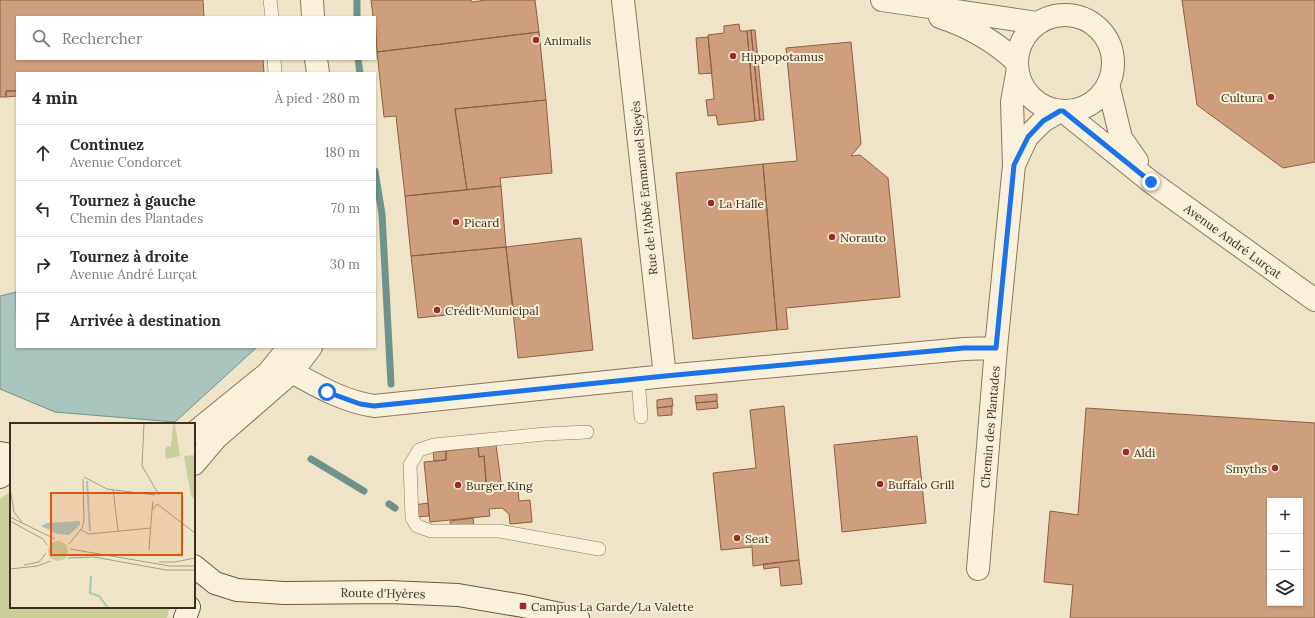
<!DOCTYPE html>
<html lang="fr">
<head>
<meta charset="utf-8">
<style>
  :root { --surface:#fff; --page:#f7f7f7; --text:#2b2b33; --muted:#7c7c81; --line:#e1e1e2 }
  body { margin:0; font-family:Lora,serif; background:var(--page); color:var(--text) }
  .controls { position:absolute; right:12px; bottom:12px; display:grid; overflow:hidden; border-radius:0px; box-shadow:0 1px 3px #0004 }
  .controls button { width:36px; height:36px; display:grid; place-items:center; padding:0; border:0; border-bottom:1px solid var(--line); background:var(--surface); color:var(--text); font:20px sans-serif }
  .stop { position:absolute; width:12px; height:12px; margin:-9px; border:3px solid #1a73e8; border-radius:50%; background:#fff }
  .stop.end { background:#1a73e8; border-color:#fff; box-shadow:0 1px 4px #0008 }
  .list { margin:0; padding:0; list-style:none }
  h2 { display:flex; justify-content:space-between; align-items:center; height:52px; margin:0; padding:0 16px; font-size:17px }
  h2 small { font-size:13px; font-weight:400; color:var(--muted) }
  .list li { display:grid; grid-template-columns:26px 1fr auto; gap:12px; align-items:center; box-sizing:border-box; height:56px; padding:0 16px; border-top:1px solid var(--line) }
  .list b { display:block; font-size:15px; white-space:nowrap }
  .list p { margin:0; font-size:13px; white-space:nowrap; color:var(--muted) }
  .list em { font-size:13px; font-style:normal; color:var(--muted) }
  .icon { flex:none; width:22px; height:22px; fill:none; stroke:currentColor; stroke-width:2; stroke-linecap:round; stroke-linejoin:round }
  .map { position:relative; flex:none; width:1315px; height:618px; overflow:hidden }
  .search { position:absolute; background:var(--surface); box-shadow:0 1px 3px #0004; left:16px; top:16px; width:360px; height:44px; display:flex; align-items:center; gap:10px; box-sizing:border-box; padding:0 14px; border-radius:0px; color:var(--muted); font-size:15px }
  .panel { position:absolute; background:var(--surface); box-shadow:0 1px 3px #0004; left:16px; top:72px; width:360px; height:276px; border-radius:0px }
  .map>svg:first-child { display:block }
  .green { fill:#c9cf9b }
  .water { fill:#a9c4bc; stroke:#6f938a }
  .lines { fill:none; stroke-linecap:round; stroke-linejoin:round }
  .stream { stroke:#6f938a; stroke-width:7 }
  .building { fill:#cf9f7d; stroke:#8d5f41; fill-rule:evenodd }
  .service-casing { stroke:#8d765c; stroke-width:14 }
  .minor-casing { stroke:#8d765c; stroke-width:24 }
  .secondary-casing { stroke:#6f573f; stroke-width:24 }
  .service { stroke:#faf1dc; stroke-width:13 }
  .minor { stroke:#faf1dc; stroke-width:22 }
  .secondary { stroke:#faf1dc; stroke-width:22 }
  .route { stroke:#1a73e8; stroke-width:5 }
  .poi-dot { fill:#9e2a2b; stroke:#f7eed8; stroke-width:1.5 }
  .labels { text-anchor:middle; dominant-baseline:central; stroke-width:4; stroke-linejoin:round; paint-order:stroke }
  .poi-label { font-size:12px; fill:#3d2e20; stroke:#f7eed8; text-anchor:start }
  .street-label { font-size:12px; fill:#3d2e20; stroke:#f7eed8 }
  .inset-river { fill:none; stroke:#a9c4bc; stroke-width:2 }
  .inset-road { fill:none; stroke:#a89b85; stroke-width:1 }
  .view { fill:#df570d; fill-opacity:0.15; stroke:#df570d; stroke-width:2 }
  .inset-edge { fill:none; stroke:#3d2e20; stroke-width:2 }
</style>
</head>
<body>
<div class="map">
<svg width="1315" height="618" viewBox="0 0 1315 618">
  <rect width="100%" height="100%" fill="#f0e4c8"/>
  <path class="green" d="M 11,491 L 11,607 L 170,607 L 167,618 L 0,618 L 0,499 Z"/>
  <path class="water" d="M 16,292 L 17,347 L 257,347 L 175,422 L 55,412 L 0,389 L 0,296 Z"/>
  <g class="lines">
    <path class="stream" d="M 357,0 L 357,17
      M 358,59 L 360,73
      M 375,171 L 382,214 L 391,384
      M 311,459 L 364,491
      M 389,504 L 395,508"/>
  </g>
  <path class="building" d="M 0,0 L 203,0 L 204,17 L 17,17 L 17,59 L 263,59 L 264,73 L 17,73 L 17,91 L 6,91 L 6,97 L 0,97 Z
    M 371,0 L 471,0 L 472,2 L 486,0 L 535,0 L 539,32 L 377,52 L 375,17 L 373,17 Z
    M 1182,0 L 1315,0 L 1315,162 L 1283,168 L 1197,105 Z
    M 739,24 L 740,31 L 747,31 L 755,121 L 718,125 L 716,115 L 708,116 L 706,100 L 714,99 L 708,35 L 724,33 L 724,26 Z
    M 751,30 L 755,30 L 764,120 L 760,120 Z
    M 751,30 L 760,120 L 755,121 L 747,31 Z
    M 539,32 L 546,100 L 455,109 L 467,190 L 405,196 L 396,116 L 384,117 L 377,52 Z
    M 708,37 L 712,73 L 699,74 L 696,38 Z
    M 851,42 L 861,144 L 851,156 L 860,155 L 888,178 L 900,297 L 786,308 L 788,329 L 777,330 L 763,164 L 797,161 L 786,48 Z
    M 6,91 L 17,91 L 17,96 L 6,97 Z
    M 546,100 L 552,173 L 500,178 L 501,186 L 467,190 L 455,109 Z
    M 763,164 L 777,330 L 693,339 L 676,173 Z
    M 501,186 L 506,247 L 411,256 L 405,196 Z
    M 581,238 L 593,350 L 518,358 L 506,247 Z
    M 506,247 L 513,308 L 418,318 L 411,256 Z
    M 717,394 L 717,401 L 696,403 L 695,396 Z
    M 672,398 L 673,406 L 657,408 L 657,400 Z
    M 717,401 L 718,408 L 697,410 L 696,403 Z
    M 672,406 L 672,415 L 658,416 L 657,408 Z
    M 784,406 L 799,560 L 753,566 L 752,547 L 721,550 L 713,473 L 756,468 L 750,410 Z
    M 1086,408 L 1315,423 L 1315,618 L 1070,618 L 1073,585 L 1044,582 L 1050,511 L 1078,515 ZM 1270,501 L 1300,501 L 1300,603 L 1270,603 Z
    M 917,436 L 926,523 L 842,532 L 834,445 Z
    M 496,445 L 501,482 L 486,484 L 484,456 L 479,457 L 478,447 Z
    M 478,447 L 479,457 L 484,456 L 487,492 L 518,489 L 519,501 L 530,500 L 532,522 L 510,524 L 509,514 L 502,508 L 489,509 L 490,516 L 430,522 L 424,462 L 446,460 L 446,451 Z
    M 446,451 L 446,460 L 434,461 L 433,452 Z
    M 428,503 L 429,516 L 415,517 L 414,505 Z
    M 473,518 L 474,529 L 451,530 L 450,521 Z
    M 799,560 L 802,584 L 781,586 L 779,567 L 764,569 L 763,564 Z"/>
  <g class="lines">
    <g class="service-casing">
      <path id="service" d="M 270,0 L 272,17
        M 274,59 L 275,73
        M 638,379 L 641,417
        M 587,432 L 545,434 L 434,445 L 419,450 L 410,465 L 412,518 L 417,526 L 431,531 L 499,531 L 599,549"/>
    </g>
    <g class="minor-casing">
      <path id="minor" d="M 312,0 L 313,17
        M 623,0 L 665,376
        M 882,0 L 1037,23
        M1017 63a48 48 0 1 1 96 0a48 48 0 1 1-96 0Z
        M 940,17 C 968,26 994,41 1016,61
        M 316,59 L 318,73
        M 1017,74 L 1012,102 L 1014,165 L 1027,137 L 1043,121 L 1060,111
        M 1108,84 L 1121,138 L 1137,161
        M 1063,111 L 1151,182 L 1315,300
        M 292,372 C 319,387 343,401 374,406 L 665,376 L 964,349 L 996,348
        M 194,433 L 268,373 L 289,347
        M 194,464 L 216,438 L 292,372 L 311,347
        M 978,569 L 996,348 L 1014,165"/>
    </g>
    <g class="secondary-casing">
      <path id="secondary" d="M 0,453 L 11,455
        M 0,477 L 11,470
        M 194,566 L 215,583 L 237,590 L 284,593 L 389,592 L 458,595 L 523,606 L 578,618
        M 185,618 L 189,607"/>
    </g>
    <use href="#service" class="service"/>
    <use href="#minor" class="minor"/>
    <use href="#secondary" class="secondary"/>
  </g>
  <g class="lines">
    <path class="route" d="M 327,392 L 360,404 L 374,406 L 665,376 L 964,348 L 996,348 L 1014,165 L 1028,137 L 1043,121 L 1060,111 L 1063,111 L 1151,182"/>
  </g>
  <g class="poi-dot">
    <circle cx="536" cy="40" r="4"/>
    <circle cx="733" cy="56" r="4"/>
    <circle cx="1271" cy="97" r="4"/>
    <circle cx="711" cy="203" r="4"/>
    <circle cx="456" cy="222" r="4"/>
    <circle cx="832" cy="237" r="4"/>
    <circle cx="437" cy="310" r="4"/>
    <circle cx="1126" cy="452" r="4"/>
    <circle cx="1275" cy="468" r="4"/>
    <circle cx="880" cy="484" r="4"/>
    <circle cx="458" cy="485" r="4"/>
    <circle cx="737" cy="538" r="4"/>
    <rect x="519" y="602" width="8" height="8" rx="2"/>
  </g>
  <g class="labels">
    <g class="poi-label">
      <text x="544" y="40">Animalis</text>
      <text x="741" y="56">Hippopotamus</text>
      <text x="1263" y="97" text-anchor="end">Cultura</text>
      <text x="719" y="203">La Halle</text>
      <text x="464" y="222">Picard</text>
      <text x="840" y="237">Norauto</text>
      <text x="445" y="310">Crédit Municipal</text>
      <text x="1134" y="452">Aldi</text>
      <text x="1267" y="468" text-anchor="end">Smyths</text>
      <text x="888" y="484">Buffalo Grill</text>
      <text x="466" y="485">Burger King</text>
      <text x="745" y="538">Seat</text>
      <text x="531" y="606">Campus La Garde/La Valette</text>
    </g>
    <g class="street-label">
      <text transform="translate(644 188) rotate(-96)">Rue de l'Abbé Emmanuel Sieyès</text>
      <text transform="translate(1233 241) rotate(36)">Avenue André Lurçat</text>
      <text transform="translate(990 427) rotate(-85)">Chemin des Plantades</text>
      <text transform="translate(383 593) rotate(1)">Route d'Hyères</text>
    </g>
  </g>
  <g transform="translate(10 423)">
    <rect width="185" height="185" fill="#f0e4c8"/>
    <path d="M 163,0 L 165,0 L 170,33 L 156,36 L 155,29 L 157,23 L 161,23 ZM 185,32 L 185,76 L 181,73 L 174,33 ZM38 128a10 10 0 1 1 20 0a10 10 0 1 1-20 0Z" fill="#c9cf9b"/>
    <path d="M 70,98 L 70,102 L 59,112 L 47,111 L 31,103 L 37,100 Z" fill="#a9c4bc"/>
    <path class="inset-river" d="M 77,58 L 80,108M 81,153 L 80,170 L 89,173 L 98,185"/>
    <path class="inset-road" d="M 134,0 L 132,43 L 149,72M 74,54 L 97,66 L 145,72M 0,65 L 4,89 L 12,99M 103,66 L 108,108M 143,78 L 142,87 L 147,81M 147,81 L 185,110M 0,94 L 45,116M 0,98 L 33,116 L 37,122M 71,107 L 79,111 L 141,105M 59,121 L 72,105 L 74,98 L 73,56M 60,126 L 160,143 L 185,143M 139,127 L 142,87M 58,135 L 84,134 L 156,147 L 185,147M 149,139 L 165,139 L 185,135M 14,142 L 29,139 L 36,130M 0,146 L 27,143 L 41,138"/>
    <path class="view" d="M 41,70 L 172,70 L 172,132 L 41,132 Z"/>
    <rect width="185" height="185" class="inset-edge"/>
  </g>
</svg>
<div class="controls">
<button>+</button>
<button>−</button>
<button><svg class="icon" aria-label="layers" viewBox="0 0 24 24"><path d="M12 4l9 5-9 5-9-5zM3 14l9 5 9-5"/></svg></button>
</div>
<div class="stop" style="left:327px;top:392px"></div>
<div class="stop end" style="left:1151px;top:182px"></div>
<div class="search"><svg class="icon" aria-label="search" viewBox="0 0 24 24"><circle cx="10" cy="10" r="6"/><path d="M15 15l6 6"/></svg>Rechercher</div>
<section class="panel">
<h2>4 min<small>À pied · 280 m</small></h2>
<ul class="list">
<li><svg class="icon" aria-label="ahead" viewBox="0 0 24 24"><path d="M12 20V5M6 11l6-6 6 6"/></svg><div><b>Continuez</b><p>Avenue Condorcet</p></div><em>180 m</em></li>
<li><svg class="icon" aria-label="left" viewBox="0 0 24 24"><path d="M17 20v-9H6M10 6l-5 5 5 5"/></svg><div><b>Tournez à gauche</b><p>Chemin des Plantades</p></div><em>70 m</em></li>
<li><svg class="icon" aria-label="right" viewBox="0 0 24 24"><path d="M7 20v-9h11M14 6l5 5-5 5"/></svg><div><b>Tournez à droite</b><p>Avenue André Lurçat</p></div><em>30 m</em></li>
<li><svg class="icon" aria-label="arrive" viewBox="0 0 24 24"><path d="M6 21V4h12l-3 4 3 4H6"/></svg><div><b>Arrivée à destination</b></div></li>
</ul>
</section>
</div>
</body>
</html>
